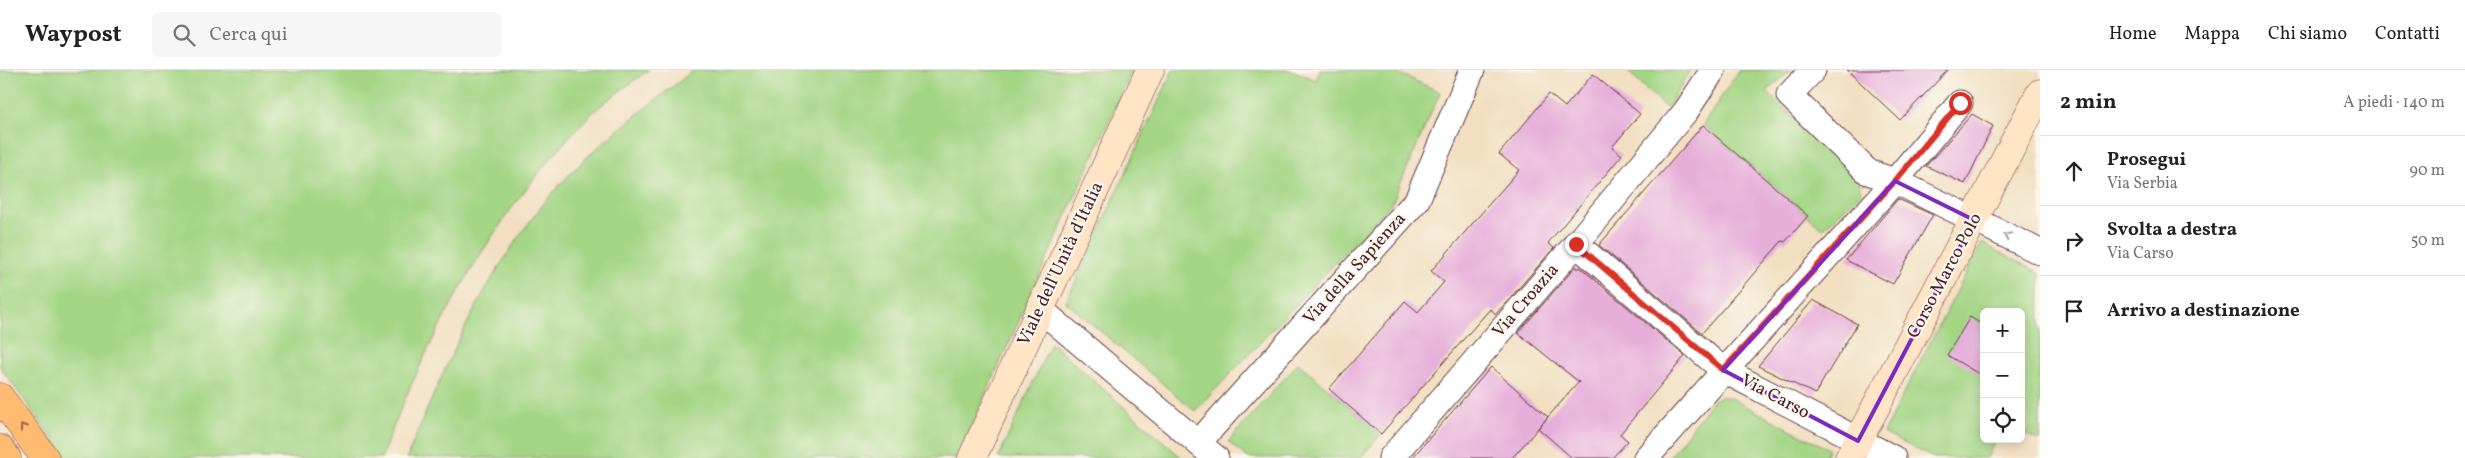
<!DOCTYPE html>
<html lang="it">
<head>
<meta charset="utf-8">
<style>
  :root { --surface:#fff; --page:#f6f6f6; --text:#222; --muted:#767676; --line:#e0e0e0 }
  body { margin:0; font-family:Vollkorn,serif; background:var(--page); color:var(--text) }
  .controls { position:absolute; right:15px; bottom:15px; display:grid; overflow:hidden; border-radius:8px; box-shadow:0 2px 12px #0003 }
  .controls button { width:45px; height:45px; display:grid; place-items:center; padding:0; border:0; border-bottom:1px solid var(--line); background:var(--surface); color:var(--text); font:25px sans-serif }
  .stop { position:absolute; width:15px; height:15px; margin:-11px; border:4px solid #d93025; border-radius:50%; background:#fff }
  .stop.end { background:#d93025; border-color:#fff; box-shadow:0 1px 5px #0008 }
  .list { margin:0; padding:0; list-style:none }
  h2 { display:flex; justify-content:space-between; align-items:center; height:65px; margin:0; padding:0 20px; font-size:21px }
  h2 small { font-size:16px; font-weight:400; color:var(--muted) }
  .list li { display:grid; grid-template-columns:32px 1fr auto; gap:15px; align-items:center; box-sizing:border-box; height:70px; padding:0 20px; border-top:1px solid var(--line) }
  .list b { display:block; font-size:19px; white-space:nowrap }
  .list p { margin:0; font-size:16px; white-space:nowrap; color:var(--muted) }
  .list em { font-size:16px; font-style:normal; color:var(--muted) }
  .icon { flex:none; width:28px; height:28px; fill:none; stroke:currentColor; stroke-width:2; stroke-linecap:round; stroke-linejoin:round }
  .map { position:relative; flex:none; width:2040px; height:388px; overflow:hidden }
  header { display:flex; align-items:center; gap:30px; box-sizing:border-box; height:70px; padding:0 25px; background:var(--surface); border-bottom:1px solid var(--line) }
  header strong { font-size:24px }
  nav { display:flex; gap:28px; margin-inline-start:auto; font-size:18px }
  .search { width:350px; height:45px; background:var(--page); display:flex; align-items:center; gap:12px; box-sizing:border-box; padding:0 18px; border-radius:8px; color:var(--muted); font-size:19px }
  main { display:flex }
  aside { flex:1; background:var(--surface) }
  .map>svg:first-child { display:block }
  .green { fill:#a3d584; stroke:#767a58 }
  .building { fill:#e6afda }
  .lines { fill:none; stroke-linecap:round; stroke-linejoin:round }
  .street-casing { stroke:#633c42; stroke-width:27 }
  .secondary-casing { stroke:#633c42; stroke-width:29 }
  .primary-casing { stroke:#633c42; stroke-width:29 }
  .street { stroke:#fff; stroke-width:25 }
  .secondary { stroke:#ffe4c6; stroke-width:28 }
  .primary { stroke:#ffbb71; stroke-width:28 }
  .oneway { stroke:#ae9aa0 }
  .oneway2 { stroke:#9b654a }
  .route { stroke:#d93025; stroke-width:6 }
  .marked { fill:none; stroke:#7b2cbf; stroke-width:4; stroke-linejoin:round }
  .labels { text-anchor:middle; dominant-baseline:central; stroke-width:4.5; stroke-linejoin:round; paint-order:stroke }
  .street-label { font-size:18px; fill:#4a1f2b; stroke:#fbf7ec }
</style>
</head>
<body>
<header>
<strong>Waypost</strong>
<div class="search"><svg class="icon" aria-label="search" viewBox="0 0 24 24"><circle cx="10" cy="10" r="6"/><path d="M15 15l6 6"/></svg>Cerca qui</div>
<nav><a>Home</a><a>Mappa</a><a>Chi siamo</a><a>Contatti</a></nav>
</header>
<main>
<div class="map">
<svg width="2040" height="388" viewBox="0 0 2040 388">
  <rect width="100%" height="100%" fill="#fbf7ec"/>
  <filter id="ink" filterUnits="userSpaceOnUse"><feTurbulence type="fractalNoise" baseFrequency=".02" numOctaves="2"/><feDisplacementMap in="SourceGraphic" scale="10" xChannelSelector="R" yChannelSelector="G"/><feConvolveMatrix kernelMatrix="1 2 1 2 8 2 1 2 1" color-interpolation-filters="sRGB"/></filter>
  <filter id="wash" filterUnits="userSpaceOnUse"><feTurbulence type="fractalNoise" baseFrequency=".0096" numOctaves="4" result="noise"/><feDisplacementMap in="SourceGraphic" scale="20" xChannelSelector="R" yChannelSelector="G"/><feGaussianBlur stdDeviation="1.12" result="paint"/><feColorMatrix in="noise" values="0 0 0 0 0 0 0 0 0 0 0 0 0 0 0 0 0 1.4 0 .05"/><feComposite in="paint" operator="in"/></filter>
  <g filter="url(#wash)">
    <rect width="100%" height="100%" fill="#f2dfc1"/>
    <path class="green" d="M 0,0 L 649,0 C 628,15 604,31 586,49 C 493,145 428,264 381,388 L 67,388 L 0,297 Z
      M 694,0 L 1132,0 L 957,388 L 407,388 C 444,296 490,193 557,118 C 597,73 647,37 694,0 Z
      M 1173,0 L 1291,0 L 1316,10 L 1320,0 L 1391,0 L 1440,22 L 1392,133 L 1195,341 L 1066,232 Z
      M 1626,0 L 1690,0 L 1667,39 Z
      M 1739,0 L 1791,0 L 1767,21 L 1859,111 L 1862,122 L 1823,159 L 1703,55 Z
      M 1982,173 L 2040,203 L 2040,371 L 2021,362 L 2021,242 L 1984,242 L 1984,369 L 1996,369 L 1987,388 L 1934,388 L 1883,363 Z
      M 1051,273 L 1182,388 L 998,388 Z
      M 1298,293 L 1381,364 L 1360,388 L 1248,388 L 1228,372 Z
      M 1720,327 L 1728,327 L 1829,379 L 1824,388 L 1669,388 L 1713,330 Z"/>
    <g id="blocks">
      <path class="building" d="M 1847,0 L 1948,0 L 1900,50 Z
        M 1593,4 L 1640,44 L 1612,77 L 1622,85 L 1548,173 L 1554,178 L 1496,244 L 1490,239 L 1381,364 L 1329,319 L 1405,231 L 1418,242 L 1444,212 L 1431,201 L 1519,100 L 1499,84 L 1549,24 L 1565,37 Z
        M 1972,44 L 1993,56 L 1965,114 L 1926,96 Z
        M 1703,55 L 1808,146 L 1785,172 L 1782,171 L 1702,263 L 1599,175 Z
        M 1898,129 L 1933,145 L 1893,214 L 1846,190 Z
        M 1576,196 L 1578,199 L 1580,197 L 1685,286 L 1620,364 L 1628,371 L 1612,388 L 1572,388 L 1538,358 L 1579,312 L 1518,263 Z
        M 1813,230 L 1857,254 L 1815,324 L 1758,296 Z
        M 1970,247 L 1984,256 L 1984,307 L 1947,285 Z
        M 1491,297 L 1548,347 L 1512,388 L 1412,388 Z"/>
    </g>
  </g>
  <g filter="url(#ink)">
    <use href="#blocks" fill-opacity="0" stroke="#633c42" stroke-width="1"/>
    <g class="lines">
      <g class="street-casing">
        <path id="street" d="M 1813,0 L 1789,25 L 1868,102 L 1895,111 L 2040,182
          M 1576,174 L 1723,300 L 1893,388
          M 1040,239 L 1216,388
          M 1198,373 L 1417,130 L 1472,0
          M 1391,388 L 1576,174 L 1686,41 L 1713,0
          M 1646,388 L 1895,111 L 1960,33"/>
      </g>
      <g class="secondary-casing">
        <path id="secondary" d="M 972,388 L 1150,0
          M 1849,388 L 2040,23"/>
      </g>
      <g class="primary-casing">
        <path id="primary" d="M 0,327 L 45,388
          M 0,379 L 7,388"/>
      </g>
      <use href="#street" class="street"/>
      <use href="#secondary" class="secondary"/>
      <use href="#primary" class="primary"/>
    </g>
    <defs><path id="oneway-chevron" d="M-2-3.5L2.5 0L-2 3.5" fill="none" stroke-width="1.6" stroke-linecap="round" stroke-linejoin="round" transform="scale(1.25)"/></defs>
    <use class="oneway" href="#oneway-chevron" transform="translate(2007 166) rotate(-154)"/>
    <use class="oneway2" href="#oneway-chevron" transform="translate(23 357) rotate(-126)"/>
  </g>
  <g class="lines" filter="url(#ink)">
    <path class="route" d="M 1576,174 L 1723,300 L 1895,111 L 1960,33"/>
  </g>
  <path class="marked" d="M 1895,111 L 1974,150 L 1858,371 L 1723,300 Z"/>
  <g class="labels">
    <g class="street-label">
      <text transform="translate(1061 194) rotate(-65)">Viale dell'Unità d'Italia</text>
      <text transform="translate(1355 199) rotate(-48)">Via della Sapienza</text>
      <text transform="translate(1945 206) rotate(-62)">Corso Marco Polo</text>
      <text transform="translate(1526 231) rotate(-49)">Via Croazia</text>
      <text transform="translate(1775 327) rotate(28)">Via Carso</text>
    </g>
  </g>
</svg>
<div class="controls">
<button>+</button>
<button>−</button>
<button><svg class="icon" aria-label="locate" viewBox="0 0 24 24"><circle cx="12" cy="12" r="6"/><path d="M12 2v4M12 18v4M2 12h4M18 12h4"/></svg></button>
</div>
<div class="stop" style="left:1960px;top:33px"></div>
<div class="stop end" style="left:1576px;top:174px"></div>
</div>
<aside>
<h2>2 min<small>A piedi · 140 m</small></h2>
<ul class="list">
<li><svg class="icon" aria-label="ahead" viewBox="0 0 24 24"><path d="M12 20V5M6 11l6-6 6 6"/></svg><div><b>Prosegui</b><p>Via Serbia</p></div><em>90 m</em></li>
<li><svg class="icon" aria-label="right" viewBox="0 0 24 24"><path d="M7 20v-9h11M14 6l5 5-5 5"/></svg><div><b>Svolta a destra</b><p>Via Carso</p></div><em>50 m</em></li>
<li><svg class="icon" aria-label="arrive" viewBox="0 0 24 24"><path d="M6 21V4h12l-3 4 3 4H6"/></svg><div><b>Arrivo a destinazione</b></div></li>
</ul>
</aside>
</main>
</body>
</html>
